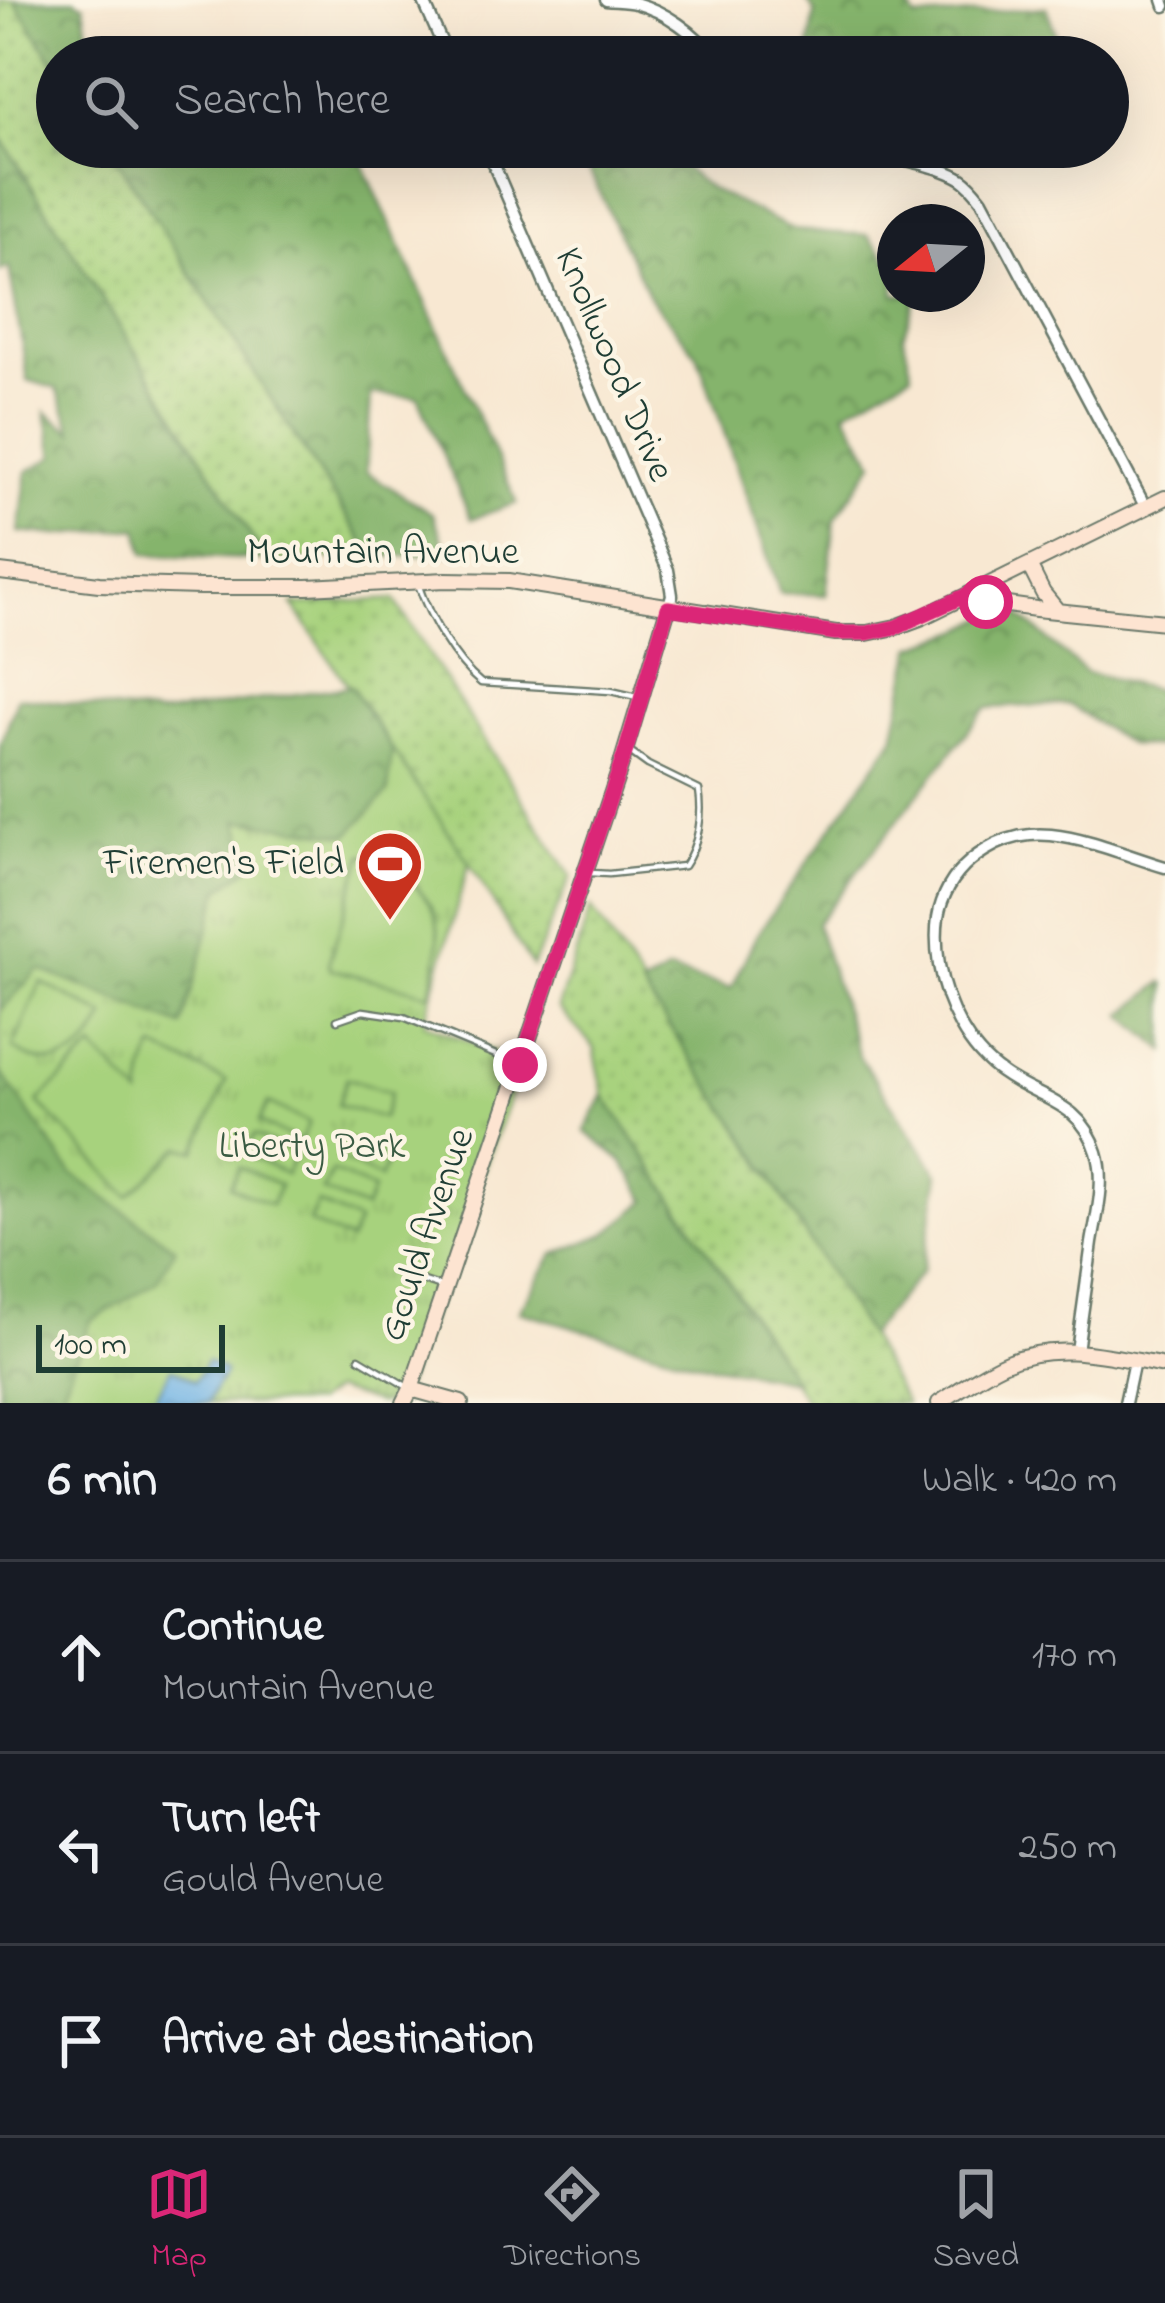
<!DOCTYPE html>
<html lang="en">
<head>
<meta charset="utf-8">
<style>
  :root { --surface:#171b24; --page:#20242c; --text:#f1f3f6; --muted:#9ea1a6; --line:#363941; --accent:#db2777 }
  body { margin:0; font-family:"Indie Flower",sans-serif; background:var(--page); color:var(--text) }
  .compass { position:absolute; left:877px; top:204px; width:108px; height:108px; border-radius:50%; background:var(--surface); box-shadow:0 12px 48px #0002; rotate:252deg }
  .scale { position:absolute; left:36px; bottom:30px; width:189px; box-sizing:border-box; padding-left:12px; border:6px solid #1f3d34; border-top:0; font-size:33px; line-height:42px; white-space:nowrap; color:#1f3d34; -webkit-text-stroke:9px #fcf5e5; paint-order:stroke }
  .stop { position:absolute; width:36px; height:36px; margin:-27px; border:9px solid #db2777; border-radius:50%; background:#fff }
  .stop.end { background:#db2777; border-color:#fff; box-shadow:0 3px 12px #0008 }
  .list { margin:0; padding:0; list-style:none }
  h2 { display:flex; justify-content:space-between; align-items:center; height:156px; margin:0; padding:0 48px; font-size:51px }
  h2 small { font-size:39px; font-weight:400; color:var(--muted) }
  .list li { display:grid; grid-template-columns:78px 1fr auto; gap:36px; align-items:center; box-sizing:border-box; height:192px; padding:0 48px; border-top:3px solid var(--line) }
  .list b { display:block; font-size:45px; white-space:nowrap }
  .list p { margin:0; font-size:39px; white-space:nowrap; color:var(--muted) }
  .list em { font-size:39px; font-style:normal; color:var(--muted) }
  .icon { flex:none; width:66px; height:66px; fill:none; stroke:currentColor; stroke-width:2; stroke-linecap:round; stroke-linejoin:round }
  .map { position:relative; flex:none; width:1165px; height:1403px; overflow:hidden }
  .search { position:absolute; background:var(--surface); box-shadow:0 12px 48px #0002; left:36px; right:36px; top:36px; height:132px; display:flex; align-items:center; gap:30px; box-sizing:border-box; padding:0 42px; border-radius:66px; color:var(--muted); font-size:45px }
  .sheet { height:732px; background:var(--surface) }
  nav { display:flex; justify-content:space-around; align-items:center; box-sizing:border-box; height:168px; border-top:3px solid var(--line); background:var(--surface); font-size:33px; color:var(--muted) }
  nav a { display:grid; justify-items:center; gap:6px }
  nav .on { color:var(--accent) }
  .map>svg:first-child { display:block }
  .grass { fill:url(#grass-dots); stroke:#638858; stroke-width:3 }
  .forest { fill:url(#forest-crowns); stroke:#527850; stroke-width:3 }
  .park { fill:url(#park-tufts); stroke:#638858; stroke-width:3 }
  .pitch { fill:#a7d27d; stroke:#638858; stroke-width:3 }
  .water { fill:url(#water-ripples); stroke:#48788d; stroke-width:3 }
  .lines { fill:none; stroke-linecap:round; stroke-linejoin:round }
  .lane-casing { stroke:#6b796b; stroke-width:9 }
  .street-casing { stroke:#6b796b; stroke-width:15 }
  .secondary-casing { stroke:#6b796b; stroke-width:18 }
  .lane { stroke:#fff; stroke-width:4.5 }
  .street { stroke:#fff; stroke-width:10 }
  .secondary { stroke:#fde4d1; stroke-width:14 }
  .route { stroke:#db2777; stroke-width:15 }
  .labels { text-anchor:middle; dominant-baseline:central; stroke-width:9; stroke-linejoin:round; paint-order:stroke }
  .street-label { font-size:39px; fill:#1f3d34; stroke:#fcf5e5 }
  .poi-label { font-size:39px; fill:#1f3d34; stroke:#fcf5e5; text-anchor:end }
  .park-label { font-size:39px; fill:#3a5b43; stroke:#fcf5e5 }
</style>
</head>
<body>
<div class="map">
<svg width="1165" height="1403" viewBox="0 0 1165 1403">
  <defs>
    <pattern id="grass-dots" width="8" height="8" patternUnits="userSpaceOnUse" patternTransform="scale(3)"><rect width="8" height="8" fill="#a7d27d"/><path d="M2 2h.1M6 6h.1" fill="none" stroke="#8fb56d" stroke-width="1.8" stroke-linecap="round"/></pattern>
    <pattern id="forest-crowns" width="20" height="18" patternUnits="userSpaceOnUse" patternTransform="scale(3)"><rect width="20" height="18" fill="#85b46c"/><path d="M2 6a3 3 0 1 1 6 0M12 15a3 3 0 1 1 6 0" fill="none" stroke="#6c945a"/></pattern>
    <pattern id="park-tufts" width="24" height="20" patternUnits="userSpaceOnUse" patternTransform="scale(3)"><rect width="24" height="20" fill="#a7d27d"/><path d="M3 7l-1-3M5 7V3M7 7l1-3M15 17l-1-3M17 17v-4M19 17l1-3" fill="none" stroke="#8fb56d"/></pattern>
    <pattern id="water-ripples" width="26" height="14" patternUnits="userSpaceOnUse" patternTransform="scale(3)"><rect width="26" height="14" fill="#71b4e6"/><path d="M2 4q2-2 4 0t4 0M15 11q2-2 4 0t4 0" fill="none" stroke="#5c94bb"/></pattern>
  </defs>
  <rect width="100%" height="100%" fill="#fcf5e5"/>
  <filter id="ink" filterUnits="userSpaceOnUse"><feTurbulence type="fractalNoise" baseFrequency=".00833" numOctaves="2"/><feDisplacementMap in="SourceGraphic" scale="24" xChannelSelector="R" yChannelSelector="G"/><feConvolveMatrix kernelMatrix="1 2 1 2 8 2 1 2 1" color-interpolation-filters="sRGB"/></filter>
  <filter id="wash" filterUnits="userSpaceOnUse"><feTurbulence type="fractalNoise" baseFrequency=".004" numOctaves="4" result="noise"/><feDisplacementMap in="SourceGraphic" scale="48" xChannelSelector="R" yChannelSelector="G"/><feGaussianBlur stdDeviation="2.7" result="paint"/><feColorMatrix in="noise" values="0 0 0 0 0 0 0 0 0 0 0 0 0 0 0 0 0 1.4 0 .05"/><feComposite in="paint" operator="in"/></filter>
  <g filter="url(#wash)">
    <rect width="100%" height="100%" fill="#f8e8d2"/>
    <path class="grass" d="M 0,0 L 14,0 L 57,67 L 57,147 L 109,147 L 373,557 L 266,560 L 0,136 Z
      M 394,599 L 571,877 L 532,966 L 469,863 L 293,605 Z
      M 591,908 L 750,1144 L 868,1336 L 905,1403 L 807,1403 L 604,1095 L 594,1047 L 558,1008 Z"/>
    <path class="forest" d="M 14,0 L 74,0 L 84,5 L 91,57 L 57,57 L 57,67 Z
      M 807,0 L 905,0 L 916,19 L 1046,7 L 1064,57 L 831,57 L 809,47 L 815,13 Z
      M 0,136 L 266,560 L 145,554 L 138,528 L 59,535 L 19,532 L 27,472 L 54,456 L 46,412 L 73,432 L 57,389 L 28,380 L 9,267 L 0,271 Z
      M 109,147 L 355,147 L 517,503 L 471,519 L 418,397 L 371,394 L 366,472 L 433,514 L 448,554 L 373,557 Z
      M 578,147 L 657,147 L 710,189 L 794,230 L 868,235 L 895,268 L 895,294 L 917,295 L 903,335 L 912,373 L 845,411 L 874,462 L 835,519 L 826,595 L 780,593 L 697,354 L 650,298 Z
      M 1009,606 L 1086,673 L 1165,692 L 1165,747 L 1130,745 L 1068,704 L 986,708 L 816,924 L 859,1056 L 939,1175 L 922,1271 L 868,1336 L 750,1144 L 642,987 L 668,971 L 731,988 L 756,936 L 894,738 L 913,647 L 962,630 Z
      M 351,686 L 392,749 L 388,792 L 348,835 L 252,865 L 220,890 L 182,1027 L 40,970 L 0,1011 L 0,746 L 18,697 L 159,715 Z
      M 1163,982 L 1165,983 L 1165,1051 L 1123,1015 Z
      M 0,1071 L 72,1174 L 175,1248 L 157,1282 L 91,1321 L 57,1403 L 0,1403 Z
      M 604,1095 L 795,1381 L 695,1362 L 519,1311 L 553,1255 L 606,1234 L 647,1201 L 622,1161 L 585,1131 Z"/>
    <path class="park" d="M 392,749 L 469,863 L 424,1023 L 522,1063 L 399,1403 L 378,1403 L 334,1390 L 315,1403 L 57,1403 L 91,1321 L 156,1282 L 175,1248 L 72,1174 L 0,1071 L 0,1011 L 39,969 L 182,1026 L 220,889 L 252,865 L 238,820 L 348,835 L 388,792 Z"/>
    <path class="pitch" d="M 363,855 C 379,858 394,868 406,878 C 450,912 440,946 430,994 L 331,969 L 328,964 Z
      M 41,982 L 105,1016 C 87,1059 53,1076 13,1048 Z
      M 93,1048 L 141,1097 C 143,1079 144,1065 155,1048 L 226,1081 L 196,1151 L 181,1147 L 129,1196 L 38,1102 Z
      M 347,1078 L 391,1092 L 383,1118 L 338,1105 Z
      M 268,1103 L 309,1123 L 300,1142 L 259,1122 Z
      M 254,1135 L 295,1154 L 286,1174 L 245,1154 Z
      M 347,1139 L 388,1159 L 380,1178 L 338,1158 Z
      M 239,1167 L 280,1185 L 271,1205 L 230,1186 Z
      M 332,1171 L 373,1190 L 365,1209 L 323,1191 Z
      M 318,1203 L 358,1222 L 350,1241 L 309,1222 Z"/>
    <path class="water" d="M 207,1361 L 225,1372 L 207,1403 L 152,1403 L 172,1368 L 195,1381 Z"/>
  </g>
  <g filter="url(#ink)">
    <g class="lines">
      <g class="lane-casing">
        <path id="lane" d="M 418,584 C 429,617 454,661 481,683 L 611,691 L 637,697
          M 591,873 L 609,874 L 684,866 C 699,844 703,815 699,790 L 648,765 L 630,752
          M 337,1020 L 363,1011 L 404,1017 L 515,1063
          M 396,1272 L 442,1287
          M 359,1358 L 406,1386"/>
      </g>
      <g class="street-casing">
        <path id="street" d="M 423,0 L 448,57
          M 606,0 C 615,1 626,1 635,3 C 665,11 695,33 714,57
          M 1163,0 L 1165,6
          M 486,147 L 668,570 L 672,595 L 668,608
          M 828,147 C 866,154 931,160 962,179 C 971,185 976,192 982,200 L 1146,508
          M 1077,1351 C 1082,1315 1087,1279 1092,1243 C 1097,1213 1106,1181 1097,1152 C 1081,1101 1039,1100 1002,1073 C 968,1050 946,1006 939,965 C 936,945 935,921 942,902 C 957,859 1005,830 1051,835 C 1089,839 1128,856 1165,867
          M 1125,1403 L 1134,1361"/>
      </g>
      <g class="secondary-casing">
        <path id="secondary" d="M 1029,565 L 1043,593 L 1056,609
          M 0,572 L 99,584 L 200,587 L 307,587 L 446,580 L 509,581 L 836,633 L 867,633 L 896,627 L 923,617 L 1165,498
          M 969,594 L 986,602 L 1036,609 L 1165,622
          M 411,1389 L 461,1403
          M 404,1403 L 411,1389 L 619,771 L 668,608
          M 939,1403 C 961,1389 982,1373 1005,1363 C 1057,1340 1112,1357 1165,1366"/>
      </g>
      <use href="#lane" class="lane"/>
      <use href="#street" class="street"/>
      <use href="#secondary" class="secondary"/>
    </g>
  </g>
  <g class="lines" filter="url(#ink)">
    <path class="route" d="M 520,1065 L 626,750 L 668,608 L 836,633 L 867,633 L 896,627 L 969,594 L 986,602"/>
  </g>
  <defs>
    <g id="stadium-pin" transform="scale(3.45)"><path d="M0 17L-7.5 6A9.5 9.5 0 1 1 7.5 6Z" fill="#c8321e" stroke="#fcf5e5"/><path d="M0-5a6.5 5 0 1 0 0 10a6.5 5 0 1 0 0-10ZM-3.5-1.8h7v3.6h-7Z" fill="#fff"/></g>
  </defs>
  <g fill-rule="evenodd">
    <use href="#stadium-pin" x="390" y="864"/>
  </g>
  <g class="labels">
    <g class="street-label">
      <text transform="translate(613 365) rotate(67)">Knollwood Drive</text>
      <text x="383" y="553">Mountain Avenue</text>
      <text transform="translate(428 1235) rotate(-71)">Gould Avenue</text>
    </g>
    <g class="poi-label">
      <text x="344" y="864">Firemen's Field</text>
    </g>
    <g class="park-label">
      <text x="312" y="1147">Liberty Park</text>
    </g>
  </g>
</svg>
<svg class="compass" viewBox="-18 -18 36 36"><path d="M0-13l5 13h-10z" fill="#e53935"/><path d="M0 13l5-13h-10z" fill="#9ea1a6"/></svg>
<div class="scale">100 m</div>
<div class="stop" style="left:986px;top:602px"></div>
<div class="stop end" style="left:520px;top:1065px"></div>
<div class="search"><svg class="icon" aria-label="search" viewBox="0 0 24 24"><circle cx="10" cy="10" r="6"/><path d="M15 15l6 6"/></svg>Search here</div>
</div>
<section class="sheet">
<h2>6 min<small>Walk · 420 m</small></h2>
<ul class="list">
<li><svg class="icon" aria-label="ahead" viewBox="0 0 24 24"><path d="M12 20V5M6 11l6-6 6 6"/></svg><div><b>Continue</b><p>Mountain Avenue</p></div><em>170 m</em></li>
<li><svg class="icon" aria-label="left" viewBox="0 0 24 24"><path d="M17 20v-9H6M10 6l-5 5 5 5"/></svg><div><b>Turn left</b><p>Gould Avenue</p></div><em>250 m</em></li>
<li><svg class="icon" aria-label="arrive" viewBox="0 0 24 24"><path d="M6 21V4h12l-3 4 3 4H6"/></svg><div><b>Arrive at destination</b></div></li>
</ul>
</section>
<nav>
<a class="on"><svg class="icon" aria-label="map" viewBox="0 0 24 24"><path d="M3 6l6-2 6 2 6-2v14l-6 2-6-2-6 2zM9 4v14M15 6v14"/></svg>Map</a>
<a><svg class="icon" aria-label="directions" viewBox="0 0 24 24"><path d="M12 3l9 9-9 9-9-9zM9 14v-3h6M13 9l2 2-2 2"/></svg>Directions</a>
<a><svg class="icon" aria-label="saved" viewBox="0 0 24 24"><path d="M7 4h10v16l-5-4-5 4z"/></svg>Saved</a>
</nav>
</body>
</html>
